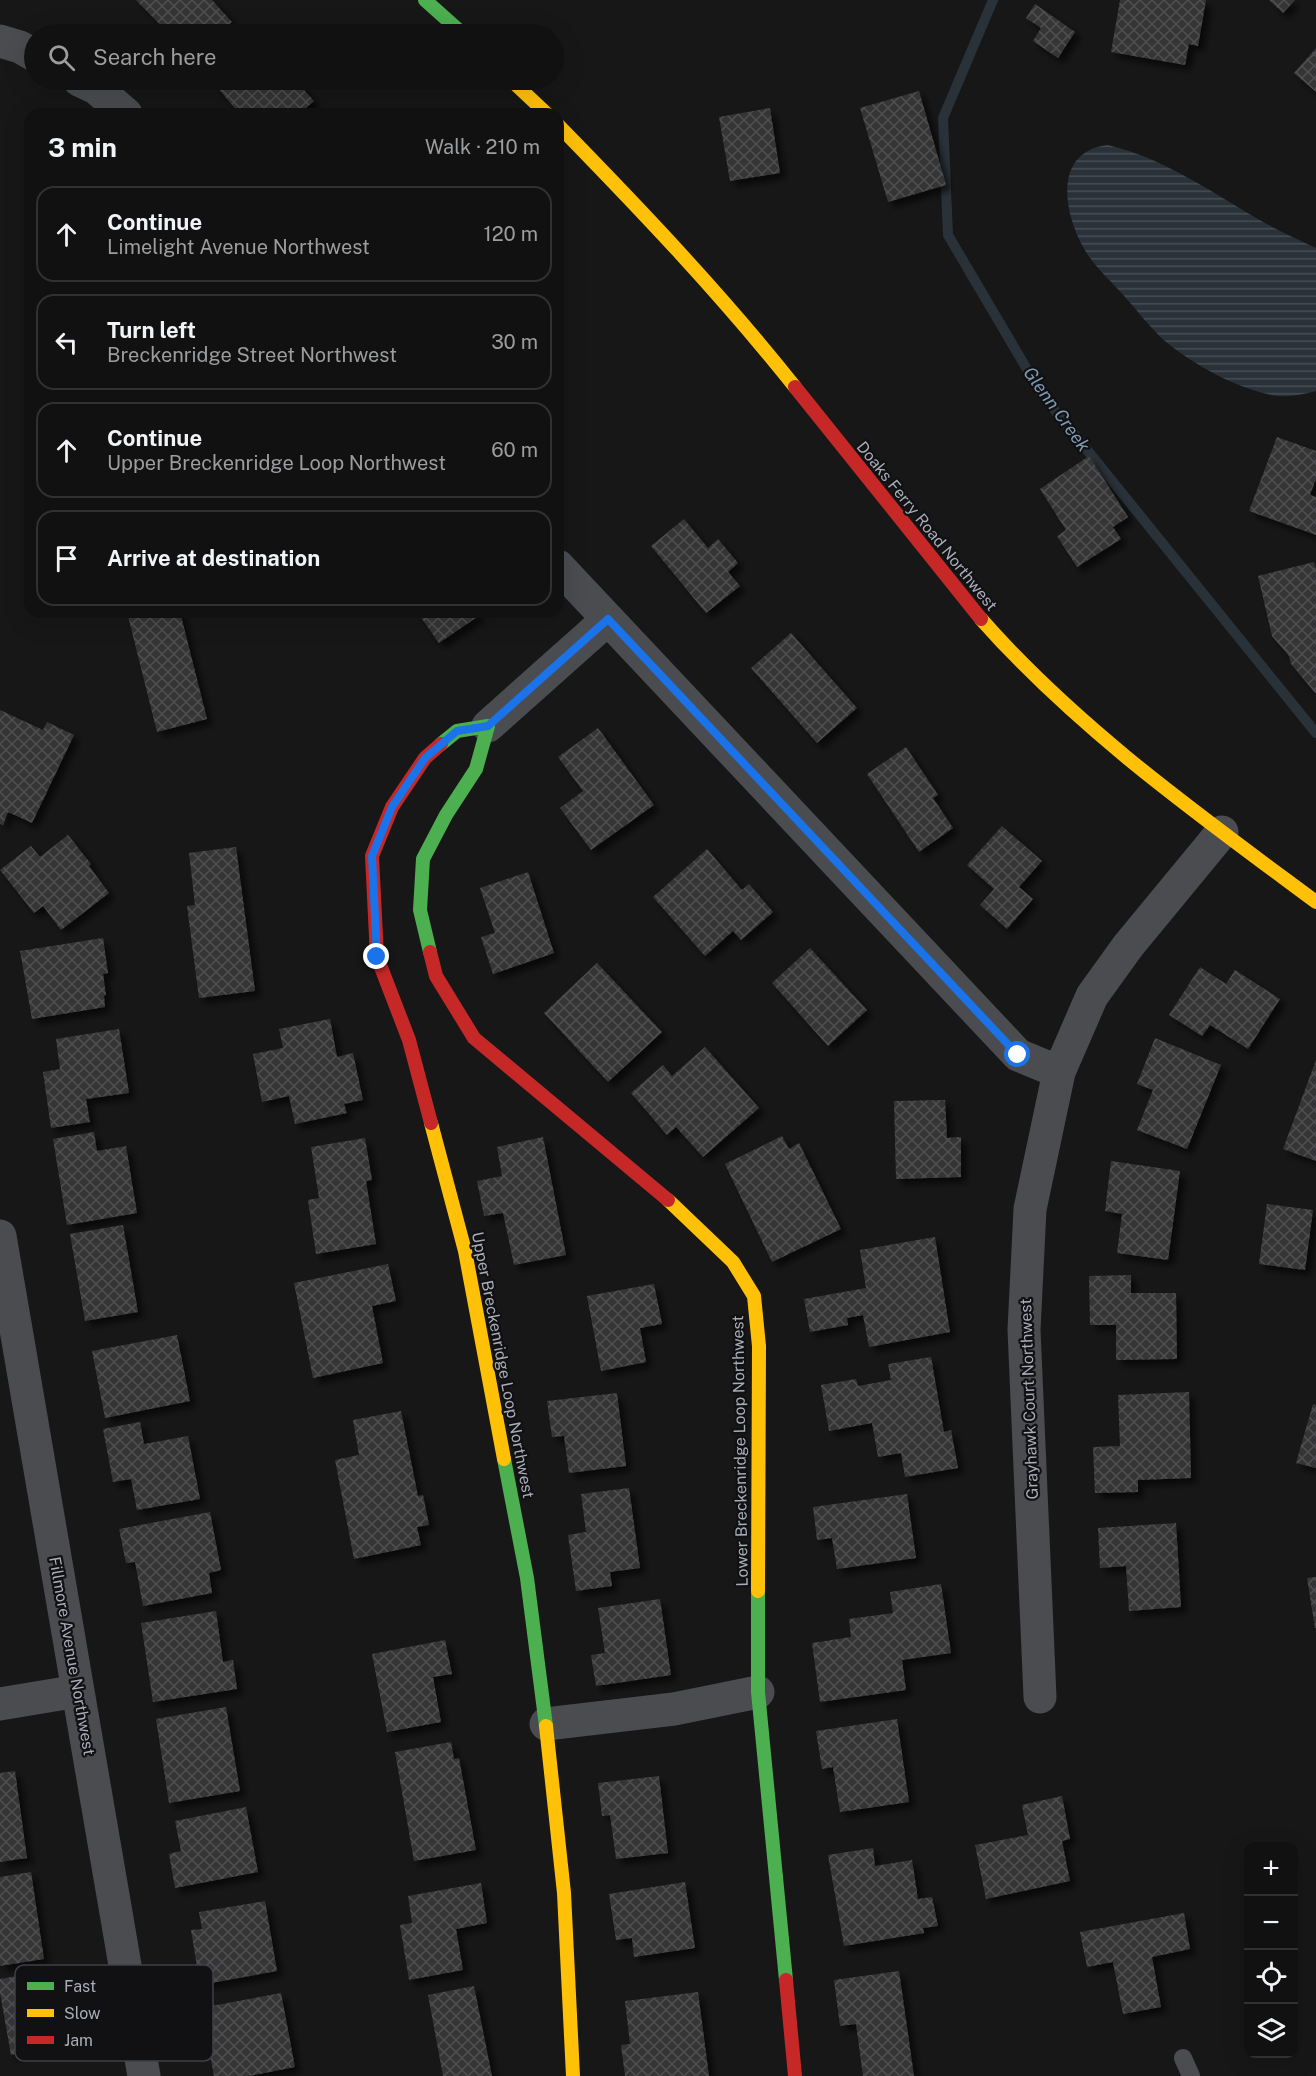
<!DOCTYPE html>
<html lang="en">
<head>
<meta charset="utf-8">
<style>
  :root { --surface:#111; --page:#1a1a1a; --text:#f1f3f6; --muted:#9c9d9f; --line:#303131 }
  body { margin:0; font-family:"Public Sans",sans-serif; background:var(--page); color:var(--text) }
  .controls { position:absolute; right:18px; bottom:18px; display:grid; overflow:hidden; border-radius:12px; box-shadow:0 6px 24px #0002 }
  .controls button { width:54px; height:54px; display:grid; place-items:center; padding:0; border:0; border-bottom:2px solid var(--line); background:var(--surface); color:var(--text); font:30px sans-serif }
  .stop { position:absolute; width:18px; height:18px; margin:-14px; border:4px solid #1a73e8; border-radius:50%; background:#fff }
  .stop.end { background:#1a73e8; border-color:#fff; box-shadow:0 2px 6px #0008 }
  .list { margin:0; padding:0; list-style:none }
  h2 { display:flex; justify-content:space-between; align-items:center; height:78px; margin:0; padding:0 24px; font-size:26px }
  h2 small { font-size:20px; font-weight:400; color:var(--muted) }
  .list li { display:grid; grid-template-columns:39px 1fr auto; gap:18px; align-items:center; box-sizing:border-box; height:96px; margin:0 12px 12px; padding:0 12px; border:2px solid var(--line); border-radius:18px }
  .list b { display:block; font-size:22px; white-space:nowrap }
  .list p { margin:0; font-size:20px; white-space:nowrap; color:var(--muted) }
  .list em { font-size:20px; font-style:normal; color:var(--muted) }
  .icon { flex:none; width:33px; height:33px; fill:none; stroke:currentColor; stroke-width:2; stroke-linecap:round; stroke-linejoin:round }
  .map { position:relative; flex:none; width:1316px; height:2076px; overflow:hidden }
  .search { position:absolute; background:var(--surface); box-shadow:0 6px 24px #0002; left:24px; top:24px; width:540px; height:66px; display:flex; align-items:center; gap:15px; box-sizing:border-box; padding:0 21px; border-radius:33px; color:var(--muted); font-size:22px }
  .panel { position:absolute; background:var(--surface); box-shadow:0 6px 24px #0002; left:24px; top:108px; width:540px; height:510px; border-radius:18px }
  .map>svg:first-child { display:block }
  .water { fill:url(#water-rules) }
  .lines { fill:none; stroke-linecap:round; stroke-linejoin:round }
  .stream { stroke:#2a3239; stroke-width:10 }
  .building { fill:url(#building-cross-hatch); filter:url(#shadow) }
  .lane { stroke:#4b4c50; stroke-width:18 }
  .street { stroke:#4b4c50; stroke-width:33 }
  .fast { stroke:#4caf50; stroke-width:14 }
  .slow { stroke:#ffc107; stroke-width:14 }
  .jam { stroke:#c62828; stroke-width:14 }
  .route { stroke:#1a73e8; stroke-width:8 }
  .labels { text-anchor:middle; dominant-baseline:central; stroke-width:4.5; stroke-linejoin:round; paint-order:stroke }
  .street-label { font-size:16px; fill:#a8adb8; stroke:#111113 }
  .water-label { font-size:18px; font-style:italic; fill:#7f9bb3; stroke:#111113 }
  .key { fill:#111113; stroke:#3e4045; stroke-width:1.5 }
  .key-label { font-size:16px; fill:#a8adb8 }
</style>
</head>
<body>
<div class="map">
<svg width="1316" height="2076" viewBox="0 0 1316 2076">
  <defs>
    <pattern id="water-rules" width="6" height="5" patternUnits="userSpaceOnUse" patternTransform="scale(1.5)"><rect width="6" height="5" fill="#2a3239"/><path d="M0 2.5h6" fill="none" stroke="#464d54"/></pattern>
    <pattern id="building-cross-hatch" width="8" height="8" patternUnits="userSpaceOnUse" patternTransform="scale(1.5)"><rect width="8" height="8" fill="#353536"/><path d="M0 0l8 8M0 8l8-8" fill="none" stroke="#4f5051"/></pattern>
    <filter id="shadow"><feDropShadow dx="5.5" dy="5.5" stdDeviation="3" flood-color="#0009"/></filter>
  </defs>
  <rect width="100%" height="100%" fill="#171717"/>
  <path class="water" d="M 1108,145 C 1163,158 1210,191 1258,219 C 1277,230 1297,239 1316,248 L 1316,391 C 1301,395 1286,398 1271,395 C 1234,387 1194,365 1165,341 C 1150,328 1138,311 1125,297 C 1113,283 1098,270 1088,255 C 1065,220 1049,152 1108,145 Z"/>
  <g class="lines">
    <path class="stream" d="M 993,0 L 943,118 L 948,235 L 1041,393 L 1316,733"/>
  </g>
  <path class="building" d="M 136,0 L 212,0 L 232,22 L 219,34 L 169,34 Z
    M 1120,0 L 1206,0 L 1198,46 L 1189,44 L 1185,65 L 1111,52 Z
    M 1269,0 L 1295,0 L 1283,13 Z
    M 1035,4 L 1075,32 L 1058,58 L 1033,41 L 1041,28 L 1026,18 Z
    M 1316,48 L 1316,92 L 1294,73 Z
    M 211,80 L 295,80 L 314,101 L 299,114 L 238,114 L 239,113 Z
    M 919,91 L 946,185 L 888,202 L 860,108 Z
    M 770,108 L 780,173 L 730,181 L 719,117 Z
    M 1277,437 L 1316,451 L 1316,479 L 1310,495 L 1316,497 L 1316,535 L 1249,511 Z
    M 1089,456 L 1128,517 L 1113,527 L 1121,539 L 1077,567 L 1057,536 L 1066,530 L 1040,489 Z
    M 684,519 L 708,548 L 718,539 L 738,563 L 728,572 L 740,586 L 706,613 L 651,546 Z
    M 1314,562 L 1316,570 L 1316,694 L 1291,664 L 1289,656 L 1272,636 L 1258,576 Z
    M 127,612 L 180,612 L 207,719 L 157,732 Z
    M 417,612 L 477,612 L 480,615 L 439,643 Z
    M 791,633 L 857,708 L 817,743 L 751,668 Z
    M 0,710 L 43,730 L 47,722 L 74,735 L 32,823 L 8,812 L 3,825 L 0,824 Z
    M 598,728 L 654,805 L 591,850 L 560,808 L 583,791 L 558,757 Z
    M 906,747 L 938,795 L 933,798 L 953,828 L 919,852 L 867,774 Z
    M 1002,826 L 1042,861 L 1019,887 L 1033,899 L 1007,929 L 980,905 L 994,889 L 967,865 Z
    M 68,835 L 91,864 L 89,866 L 109,893 L 61,930 L 43,906 L 34,913 L 0,870 L 31,846 L 40,857 Z
    M 236,847 L 255,991 L 199,998 L 187,906 L 195,905 L 189,853 Z
    M 707,849 L 742,890 L 749,884 L 773,912 L 741,940 L 733,931 L 705,956 L 653,897 Z
    M 528,872 L 554,953 L 493,974 L 481,937 L 495,933 L 480,888 Z
    M 103,938 L 108,973 L 103,974 L 106,995 L 104,996 L 105,1007 L 32,1019 L 20,951 Z
    M 810,948 L 867,1010 L 828,1046 L 772,983 Z
    M 597,963 L 662,1032 L 608,1082 L 544,1013 Z
    M 1200,967 L 1226,984 L 1235,970 L 1280,999 L 1248,1049 L 1210,1025 L 1202,1036 L 1169,1015 Z
    M 330,1019 L 337,1057 L 353,1053 L 363,1100 L 344,1104 L 347,1113 L 295,1124 L 289,1096 L 262,1102 L 253,1054 L 283,1048 L 279,1029 Z
    M 119,1029 L 129,1093 L 86,1099 L 90,1122 L 51,1128 L 43,1072 L 60,1069 L 56,1039 Z
    M 1155,1038 L 1221,1065 L 1187,1149 L 1137,1130 L 1153,1090 L 1137,1084 Z
    M 705,1047 L 759,1108 L 703,1157 L 676,1127 L 667,1135 L 631,1093 L 663,1065 L 672,1076 Z
    M 1316,1060 L 1316,1161 L 1283,1149 Z
    M 945,1100 L 947,1138 L 961,1137 L 961,1177 L 896,1179 L 894,1101 Z
    M 94,1132 L 97,1151 L 126,1146 L 137,1213 L 67,1225 L 53,1139 Z
    M 782,1136 L 789,1149 L 799,1143 L 841,1229 L 772,1262 L 725,1164 Z
    M 543,1137 L 566,1255 L 514,1265 L 503,1213 L 484,1216 L 477,1181 L 502,1176 L 497,1147 Z
    M 365,1138 L 372,1180 L 366,1181 L 376,1244 L 316,1254 L 308,1200 L 319,1198 L 311,1147 Z
    M 1111,1161 L 1180,1171 L 1168,1260 L 1117,1253 L 1122,1214 L 1105,1211 Z
    M 1267,1204 L 1313,1210 L 1305,1270 L 1259,1264 Z
    M 123,1225 L 138,1312 L 85,1321 L 70,1234 Z
    M 935,1237 L 950,1332 L 869,1347 L 863,1315 L 847,1318 L 848,1325 L 810,1332 L 804,1299 L 866,1288 L 860,1250 Z
    M 388,1264 L 396,1301 L 372,1306 L 383,1363 L 313,1378 L 294,1283 Z
    M 1131,1275 L 1131,1293 L 1176,1293 L 1177,1359 L 1116,1360 L 1116,1325 L 1090,1325 L 1089,1276 Z
    M 654,1284 L 662,1324 L 640,1328 L 646,1362 L 601,1371 L 587,1296 Z
    M 177,1335 L 190,1401 L 105,1418 L 92,1351 Z
    M 931,1357 L 944,1432 L 951,1430 L 958,1468 L 905,1477 L 901,1453 L 878,1457 L 872,1423 L 829,1431 L 821,1385 L 856,1379 L 858,1386 L 891,1380 L 888,1364 Z
    M 1189,1392 L 1191,1478 L 1138,1480 L 1138,1492 L 1095,1493 L 1093,1447 L 1120,1446 L 1118,1395 Z
    M 617,1393 L 626,1466 L 569,1473 L 564,1436 L 552,1437 L 547,1401 Z
    M 1313,1404 L 1316,1405 L 1316,1468 L 1296,1463 Z
    M 401,1411 L 418,1496 L 423,1495 L 429,1525 L 417,1527 L 421,1545 L 354,1559 L 335,1460 L 359,1455 L 353,1420 Z
    M 140,1422 L 144,1444 L 188,1436 L 200,1499 L 137,1510 L 131,1479 L 113,1482 L 103,1429 Z
    M 629,1488 L 640,1568 L 610,1572 L 612,1586 L 576,1591 L 568,1535 L 586,1532 L 581,1494 Z
    M 907,1494 L 916,1558 L 837,1569 L 832,1538 L 817,1540 L 813,1507 Z
    M 210,1512 L 221,1570 L 209,1573 L 212,1593 L 143,1606 L 135,1562 L 126,1563 L 119,1529 Z
    M 1176,1523 L 1181,1607 L 1129,1611 L 1126,1566 L 1100,1568 L 1098,1528 Z
    M 1316,1577 L 1316,1628 L 1315,1628 L 1307,1578 Z
    M 941,1584 L 951,1653 L 902,1660 L 906,1690 L 820,1702 L 812,1643 L 851,1637 L 849,1619 L 893,1613 L 890,1592 Z
    M 660,1599 L 671,1675 L 596,1686 L 591,1655 L 605,1653 L 598,1608 Z
    M 216,1611 L 223,1662 L 233,1660 L 237,1689 L 153,1702 L 141,1623 Z
    M 445,1640 L 452,1674 L 433,1677 L 441,1722 L 387,1732 L 372,1654 Z
    M 226,1707 L 240,1791 L 169,1803 L 156,1719 Z
    M 897,1719 L 909,1802 L 840,1812 L 833,1767 L 822,1769 L 816,1731 Z
    M 451,1742 L 454,1759 L 459,1758 L 476,1850 L 414,1861 L 395,1752 Z
    M 15,1771 L 27,1858 L 0,1862 L 0,1773 Z
    M 659,1776 L 668,1853 L 616,1859 L 610,1815 L 602,1816 L 598,1783 Z
    M 1062,1796 L 1070,1839 L 1062,1841 L 1070,1881 L 986,1899 L 975,1845 L 1028,1835 L 1022,1805 Z
    M 246,1807 L 258,1872 L 175,1888 L 169,1854 L 181,1851 L 175,1821 Z
    M 873,1848 L 875,1866 L 912,1860 L 918,1899 L 932,1897 L 938,1926 L 923,1928 L 924,1933 L 844,1946 L 828,1855 Z
    M 31,1872 L 44,1959 L 0,1966 L 0,1877 Z
    M 685,1882 L 695,1948 L 634,1957 L 632,1938 L 616,1940 L 609,1894 Z
    M 481,1883 L 487,1923 L 456,1929 L 463,1970 L 409,1980 L 400,1925 L 412,1923 L 408,1896 Z
    M 265,1901 L 277,1971 L 200,1985 L 191,1930 L 202,1929 L 199,1912 Z
    M 1184,1913 L 1190,1949 L 1152,1957 L 1161,2007 L 1123,2014 L 1113,1962 L 1087,1967 L 1080,1932 Z
    M 51,1970 L 57,2003 L 64,2002 L 68,2024 L 59,2026 L 62,2045 L 11,2055 L 0,1993 L 0,1979 Z
    M 899,1971 L 914,2076 L 863,2076 L 856,2024 L 840,2026 L 834,1980 Z
    M 474,1986 L 492,2076 L 443,2076 L 428,1995 Z
    M 698,1992 L 709,2076 L 625,2076 L 621,2045 L 630,2044 L 625,2001 Z
    M 281,1993 L 295,2067 L 249,2076 L 214,2076 L 201,2008 Z"/>
  <g class="lines">
    <path class="lane" d="M 1183,2058 L 1191,2076"/>
    <path class="street" d="M 0,41 L 20,47 L 34,55
      M 79,80 L 96,88 L 126,114
      M 558,566 L 1018,1055 L 1059,1072
      M 488,726 L 608,619
      M 0,1236 L 144,2076
      M 1040,1697 L 1024,1330 L 1030,1209 L 1059,1072 L 1092,996 L 1128,946 L 1222,832
      M 0,1704 L 78,1691
      M 546,1724 L 674,1709 L 758,1692"/>
    <path class="fast" d="M 425,0 L 463,34
      M 430,952 L 420,910 L 423,859 L 446,815 L 476,769 L 488,726 L 457,731 L 441,744
      M 504,1459 L 527,1578 L 546,1726
      M 758,1591 L 758,1692 L 786,1980"/>
    <path class="slow" d="M 511,80 L 547,114
      M 558,125 C 641,210 721,294 795,387
      M 981,619 C 1078,729 1199,815 1316,902
      M 431,1123 L 465,1251 L 504,1459
      M 668,1200 L 733,1262 L 754,1296 L 759,1346 L 758,1591
      M 546,1726 L 564,1893 L 573,2076"/>
    <path class="jam" d="M 795,387 L 981,619
      M 430,952 L 436,976 L 474,1038 L 668,1200
      M 431,1123 L 409,1040 L 377,957 L 372,856 L 392,807 L 425,758 L 441,744
      M 786,1980 L 795,2076"/>
  </g>
  <g class="lines">
    <path class="route" d="M 377,957 L 372,856 L 392,807 L 425,758 L 457,731 L 488,726 L 608,619 L 1018,1055"/>
  </g>
  <g class="labels">
    <g class="street-label">
      <text transform="translate(927 526) rotate(51)">Doaks Ferry Road Northwest</text>
      <text transform="translate(503 1365) rotate(79)">Upper Breckenridge Loop Northwest</text>
      <text transform="translate(1029 1399) rotate(-92)">Grayhawk Court Northwest</text>
      <text transform="translate(740 1451) rotate(-91)">Lower Breckenridge Loop Northwest</text>
      <text transform="translate(72 1656) rotate(80)">Fillmore Avenue Northwest</text>
    </g>
    <g class="water-label">
      <text transform="translate(1057 409) rotate(54)">Glenn Creek</text>
    </g>
  </g>
  <rect x="15" y="1965" width="198" height="96" rx="9" class="key"/>
  <rect x="27" y="1982" width="27" height="8" fill="#4caf50"/>
  <rect x="27" y="2009" width="27" height="8" fill="#ffc107"/>
  <rect x="27" y="2036" width="27" height="8" fill="#c62828"/>
  <g class="key-label">
    <text x="64" y="1992">Fast</text>
    <text x="64" y="2019">Slow</text>
    <text x="64" y="2046">Jam</text>
  </g>
</svg>
<div class="controls">
<button>+</button>
<button>−</button>
<button><svg class="icon" aria-label="locate" viewBox="0 0 24 24"><circle cx="12" cy="12" r="6"/><path d="M12 2v4M12 18v4M2 12h4M18 12h4"/></svg></button>
<button><svg class="icon" aria-label="layers" viewBox="0 0 24 24"><path d="M12 4l9 5-9 5-9-5zM3 14l9 5 9-5"/></svg></button>
</div>
<div class="stop" style="left:1018px;top:1055px"></div>
<div class="stop end" style="left:377px;top:957px"></div>
<div class="search"><svg class="icon" aria-label="search" viewBox="0 0 24 24"><circle cx="10" cy="10" r="6"/><path d="M15 15l6 6"/></svg>Search here</div>
<section class="panel">
<h2>3 min<small>Walk · 210 m</small></h2>
<ul class="list">
<li><svg class="icon" aria-label="ahead" viewBox="0 0 24 24"><path d="M12 20V5M6 11l6-6 6 6"/></svg><div><b>Continue</b><p>Limelight Avenue Northwest</p></div><em>120 m</em></li>
<li><svg class="icon" aria-label="left" viewBox="0 0 24 24"><path d="M17 20v-9H6M10 6l-5 5 5 5"/></svg><div><b>Turn left</b><p>Breckenridge Street Northwest</p></div><em>30 m</em></li>
<li><svg class="icon" aria-label="ahead" viewBox="0 0 24 24"><path d="M12 20V5M6 11l6-6 6 6"/></svg><div><b>Continue</b><p>Upper Breckenridge Loop Northwest</p></div><em>60 m</em></li>
<li><svg class="icon" aria-label="arrive" viewBox="0 0 24 24"><path d="M6 21V4h12l-3 4 3 4H6"/></svg><div><b>Arrive at destination</b></div></li>
</ul>
</section>
</div>
</body>
</html>
